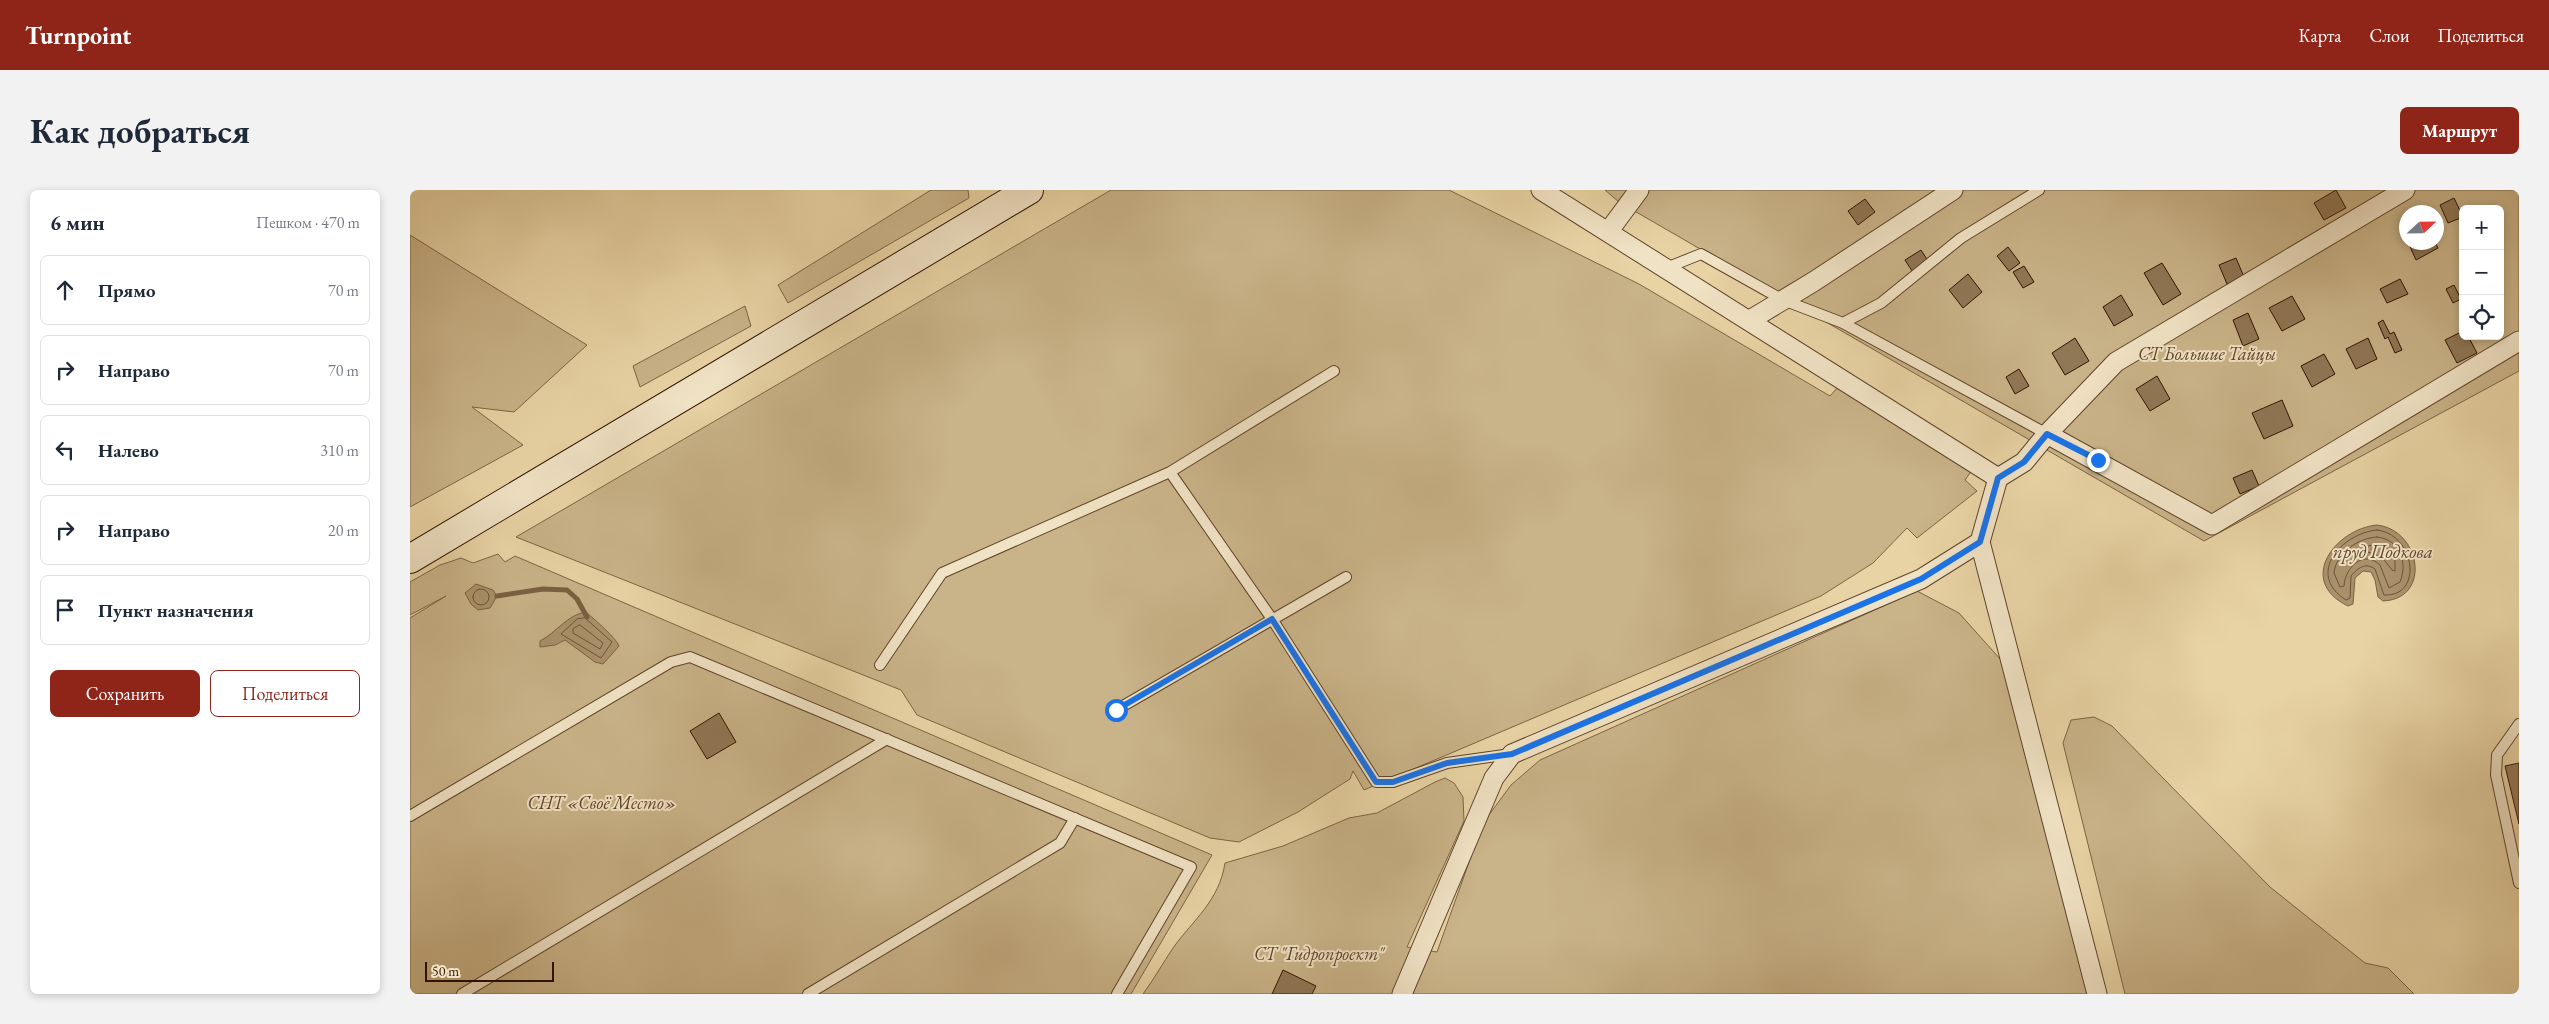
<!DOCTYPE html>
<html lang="ru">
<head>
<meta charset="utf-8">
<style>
  :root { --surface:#fff; --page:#f2f2f3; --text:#1f2937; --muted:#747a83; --line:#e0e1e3; --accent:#8f2418 }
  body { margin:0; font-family:"EB Garamond",serif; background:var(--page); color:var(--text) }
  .controls { position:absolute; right:15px; top:15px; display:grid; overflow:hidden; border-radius:8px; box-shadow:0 2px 8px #0003 }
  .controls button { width:45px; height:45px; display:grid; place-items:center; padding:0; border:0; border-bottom:1px solid var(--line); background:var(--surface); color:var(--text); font:25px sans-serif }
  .compass { position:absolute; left:1989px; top:15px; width:45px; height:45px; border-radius:50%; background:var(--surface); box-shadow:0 2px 8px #0003; rotate:68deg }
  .scale { position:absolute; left:15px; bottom:12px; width:129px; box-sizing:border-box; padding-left:5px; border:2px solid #311400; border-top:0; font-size:14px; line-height:18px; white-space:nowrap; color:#311400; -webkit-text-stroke:4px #f0e2c4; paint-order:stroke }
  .stop { position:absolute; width:15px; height:15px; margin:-11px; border:4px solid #1a73e8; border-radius:50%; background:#fff }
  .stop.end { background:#1a73e8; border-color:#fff; box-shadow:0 1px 5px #0008 }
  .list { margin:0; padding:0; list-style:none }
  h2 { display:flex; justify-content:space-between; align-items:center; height:65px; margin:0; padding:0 20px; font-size:21px }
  h2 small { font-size:16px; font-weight:400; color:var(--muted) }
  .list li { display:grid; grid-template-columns:32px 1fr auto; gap:15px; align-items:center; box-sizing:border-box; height:70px; margin:0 10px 10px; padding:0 10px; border:1px solid var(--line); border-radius:8px }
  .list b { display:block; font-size:19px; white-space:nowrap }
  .list em { font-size:16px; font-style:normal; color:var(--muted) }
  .actions { display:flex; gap:10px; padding:15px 20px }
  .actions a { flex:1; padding:11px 0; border:1px solid var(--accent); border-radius:8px; text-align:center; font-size:18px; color:var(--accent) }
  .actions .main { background:var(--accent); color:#fff }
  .icon { flex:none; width:28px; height:28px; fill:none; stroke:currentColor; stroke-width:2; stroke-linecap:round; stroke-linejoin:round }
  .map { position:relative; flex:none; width:2109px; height:804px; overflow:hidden; border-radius:8px }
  header { display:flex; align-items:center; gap:30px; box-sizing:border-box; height:70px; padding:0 25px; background:var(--accent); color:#fff }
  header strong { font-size:24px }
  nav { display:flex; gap:28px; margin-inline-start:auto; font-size:18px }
  .intro { display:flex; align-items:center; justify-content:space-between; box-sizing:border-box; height:120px; padding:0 30px }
  h1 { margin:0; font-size:35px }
  .button { padding:12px 22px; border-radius:8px; background:var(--accent); color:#fff; font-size:18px; font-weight:700 }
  main { display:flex; gap:30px; padding:0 30px }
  aside { flex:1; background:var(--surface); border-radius:8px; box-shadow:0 2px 8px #0003 }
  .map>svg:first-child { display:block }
  .green { fill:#c9b388; stroke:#7d6444; fill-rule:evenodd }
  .water { fill:#aa926c; stroke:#7a6041 }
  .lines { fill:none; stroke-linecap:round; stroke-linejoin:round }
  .shore { stroke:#6e5336; stroke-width:1 }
  .stream { stroke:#7a6041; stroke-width:5 }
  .building { fill:#907755; stroke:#311400 }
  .service-casing { stroke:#5f4429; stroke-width:12 }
  .minor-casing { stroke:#5f4429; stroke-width:21 }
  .secondary-casing { stroke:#311400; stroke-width:30 }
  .service { stroke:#f0e2c4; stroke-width:10 }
  .minor { stroke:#f0e2c4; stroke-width:19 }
  .secondary { stroke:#f0e2c4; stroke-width:28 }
  .route { stroke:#1a73e8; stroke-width:6 }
  .labels { text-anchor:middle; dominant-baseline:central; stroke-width:4; stroke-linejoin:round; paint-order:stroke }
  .park-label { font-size:18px; font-style:italic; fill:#5f4429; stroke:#f0e2c4 }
  .water-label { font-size:19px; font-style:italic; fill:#61462b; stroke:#f0e2c4 }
</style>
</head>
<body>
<header>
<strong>Turnpoint</strong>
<nav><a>Карта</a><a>Слои</a><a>Поделиться</a></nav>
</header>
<div class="intro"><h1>Как добраться</h1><a class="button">Маршрут</a></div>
<main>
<aside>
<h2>6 мин<small>Пешком · 470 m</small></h2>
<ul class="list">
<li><svg class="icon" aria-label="ahead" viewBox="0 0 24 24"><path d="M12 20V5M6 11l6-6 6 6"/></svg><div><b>Прямо</b></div><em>70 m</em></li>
<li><svg class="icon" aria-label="right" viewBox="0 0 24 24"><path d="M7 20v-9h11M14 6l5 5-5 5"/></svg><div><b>Направо</b></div><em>70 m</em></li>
<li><svg class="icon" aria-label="left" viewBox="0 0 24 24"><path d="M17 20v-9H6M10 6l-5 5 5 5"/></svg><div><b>Налево</b></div><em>310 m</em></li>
<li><svg class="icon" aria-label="right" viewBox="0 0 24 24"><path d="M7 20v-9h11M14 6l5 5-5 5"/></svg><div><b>Направо</b></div><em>20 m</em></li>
<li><svg class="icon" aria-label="arrive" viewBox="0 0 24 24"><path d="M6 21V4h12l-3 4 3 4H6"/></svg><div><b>Пункт назначения</b></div></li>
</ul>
<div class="actions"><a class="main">Сохранить</a><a>Поделиться</a></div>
</aside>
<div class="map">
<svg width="2109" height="804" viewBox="0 0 2109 804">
  <rect width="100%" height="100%" fill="#e8d3a4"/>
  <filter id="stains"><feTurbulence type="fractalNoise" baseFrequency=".004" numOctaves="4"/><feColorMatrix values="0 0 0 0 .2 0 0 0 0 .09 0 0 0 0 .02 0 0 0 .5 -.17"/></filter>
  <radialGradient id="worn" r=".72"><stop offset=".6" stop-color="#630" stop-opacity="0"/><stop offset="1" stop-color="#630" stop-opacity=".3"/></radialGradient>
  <path class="green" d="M 521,0 L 558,0 L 559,8 L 378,113 L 368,95 Z
    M 701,0 L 1039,0 L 1229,94 L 1420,206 L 1429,196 L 1565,276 L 1555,290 L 1567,301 L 1507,348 L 1497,338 L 1463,373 L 1411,406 L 954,600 L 943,581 L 940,589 L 888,622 L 829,652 L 800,648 L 507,525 L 491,500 L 106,347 Z
    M 1195,0 L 2109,0 L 2109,181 L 1794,351 L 1209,12 ZM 2053,19 L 2090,19 L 2090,146 L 2053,146 ZM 1996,22 L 2026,22 L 2026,52 L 1996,52 Z
    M 0,45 L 177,155 L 104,222 L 62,217 L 113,255 L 0,317 Z
    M 335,116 L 341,136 L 230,197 L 223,176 Z
    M 88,364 L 95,372 L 105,366 L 802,665 L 721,804 L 0,804 L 0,428 L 36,406 L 0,425 L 0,392 L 30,375 L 51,368 L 63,373 Z
    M 1507,401 L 1549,423 L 1591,470 L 1681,804 L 733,804 C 744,789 753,773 763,758 C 784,729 809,711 815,673 L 873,656 L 939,628 L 967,623 L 1025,592 L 1035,588 L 1044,593 L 1053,607 L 1054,631 L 997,757 L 1027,762 L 1073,633 L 1101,595 L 1130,570 Z
    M 1684,527 L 1702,536 L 1860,697 L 1955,773 L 1978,778 L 2004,804 L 1715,804 L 1653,553 L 1661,530 Z"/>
  <path class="water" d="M 1967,335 C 2011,340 2022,409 1973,411 L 1968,407 L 1965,390 L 1961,382 L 1953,381 L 1945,388 L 1943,414 L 1938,416 C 1886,391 1925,339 1967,335 Z
    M 66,394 L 83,400 L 87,406 L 80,418 L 68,420 L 61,414 L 55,403 Z
    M 176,422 C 184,429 206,448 209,456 L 193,474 L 185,472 L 155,450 L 145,455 L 130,457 L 130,451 C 147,442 157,425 176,422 Z"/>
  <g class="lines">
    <path class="shore" d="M 1967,340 C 2005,344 2014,407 1974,405 L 1965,379 C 1955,372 1948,378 1941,386 L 1940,408 L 1936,410 C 1895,384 1932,343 1967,340 Z
      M 1967,347 C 1990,349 1998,373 1990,392 L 1979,398 L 1970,375 C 1953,359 1935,378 1934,396 L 1930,397 L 1924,383 C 1926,363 1948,348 1967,347 Z
      M 1967,354 L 1979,359 L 1985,371 L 1985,381 L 1982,380 L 1972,367 L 1955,361 L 1956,357 Z
      M63 407a8 8 0 1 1 16 0a8 8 0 1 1-16 0Z
      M 175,428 L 202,452 L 191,468 L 151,444 L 167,429 Z
      M 170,435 L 193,453 L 190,459 L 163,443 L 163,439 Z"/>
    <path class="stream" d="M 87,406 L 133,399 L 157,400 L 167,409 L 177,427"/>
  </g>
  <path class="building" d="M 1926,0 L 1936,18 L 1914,30 L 1904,13 Z
    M 2044,8 L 2053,27 L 2038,33 L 2030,15 Z
    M 1455,9 L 1465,22 L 1448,35 L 1438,21 Z
    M 1996,33 L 1996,50 L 1990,37 Z
    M 1998,52 L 2025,52 L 2028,58 L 2006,70 Z
    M 1598,57 L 1610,73 L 1599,81 L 1587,66 Z
    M 1511,60 L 1520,74 L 1504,84 L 1495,70 Z
    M 1826,68 L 1834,87 L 1817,94 L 1809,75 Z
    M 1752,73 L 1771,104 L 1753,115 L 1734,83 Z
    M 1614,76 L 1624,92 L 1613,98 L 1603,82 Z
    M 1558,84 L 1572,102 L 1553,118 L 1539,100 Z
    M 1990,89 L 1998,104 L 1977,113 L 1970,99 Z
    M 2044,95 L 2051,109 L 2043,113 L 2036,99 Z
    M 1711,105 L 1723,125 L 1704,136 L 1693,117 Z
    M 1882,106 L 1895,129 L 1872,141 L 1859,118 Z
    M 1838,123 L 1849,149 L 1833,156 L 1823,130 Z
    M 1973,130 L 1980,144 L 1984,142 L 1992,160 L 1985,163 L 1978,147 L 1975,149 L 1968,133 Z
    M 2053,141 L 2053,146 L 2058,146 L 2067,163 L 2047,173 L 2035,150 Z
    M 1665,148 L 1679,171 L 1655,185 L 1642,163 Z
    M 1958,148 L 1967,169 L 1946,179 L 1936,159 Z
    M 1914,164 L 1925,184 L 1902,197 L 1891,176 Z
    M 1609,179 L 1619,196 L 1605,204 L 1596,187 Z
    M 1747,186 L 1760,209 L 1740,221 L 1726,199 Z
    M 1872,210 L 1883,236 L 1854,249 L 1842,223 Z
    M 1842,280 L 1849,296 L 1830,304 L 1823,288 Z
    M 309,523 L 326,552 L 297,569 L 280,541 Z
    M 2109,573 L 2109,634 L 2095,576 Z
    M 873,780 L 906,796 L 902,804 L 862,804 Z"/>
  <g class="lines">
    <g class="service-casing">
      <path id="service" d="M 1256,78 L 1291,64 L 1373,110 L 1433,133 L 1637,244
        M 1433,133 L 1471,113 L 1551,48 L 1629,0
        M 760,282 L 924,181
        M 470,475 L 532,383 L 760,282 L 862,429 L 966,592 L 983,592 L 1037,573 L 1101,564
        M 706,520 L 936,387
        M 2109,534 L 2087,565 L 2086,585 L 2109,693
        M 0,626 L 261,472 L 280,467 L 781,677 L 707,804
        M 52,804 L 477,549
        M 398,804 L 650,653 L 665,628"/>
    </g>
    <g class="minor-casing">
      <path id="minor" d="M 1131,0 L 1588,288
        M 1198,42 L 1229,0
        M 1340,130 L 1403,92 L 1543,0
        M 1637,244 L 1706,172 L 1995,0
        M 1570,352 L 1687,804
        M 992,804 L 1084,588 L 1102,564 L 1511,389 L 1570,352 L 1588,288 L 1614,272 L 1637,244 L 1802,335 L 2109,151"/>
    </g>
    <g class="secondary-casing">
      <path id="secondary" d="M 0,369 L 619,0"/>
    </g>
    <use href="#service" class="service"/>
    <use href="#minor" class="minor"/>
    <use href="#secondary" class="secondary"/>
  </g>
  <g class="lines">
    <path class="route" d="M 706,520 L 862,429 L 966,592 L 983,592 L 1037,573 L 1102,564 L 1511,389 L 1570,352 L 1588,288 L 1614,272 L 1637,244 L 1688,270"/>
  </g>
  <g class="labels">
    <g class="park-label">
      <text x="1797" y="163">СТ Большие Тайцы</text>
      <text x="192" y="612">СНТ «Своё Место»</text>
      <text x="909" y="763">СТ "Гидропроект"</text>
    </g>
    <g class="water-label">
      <text x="1973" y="361">пруд Подкова</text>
    </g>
  </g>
  <rect width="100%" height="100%" filter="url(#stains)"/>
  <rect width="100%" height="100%" fill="url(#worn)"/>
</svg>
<div class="controls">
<button>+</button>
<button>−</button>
<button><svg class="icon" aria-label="locate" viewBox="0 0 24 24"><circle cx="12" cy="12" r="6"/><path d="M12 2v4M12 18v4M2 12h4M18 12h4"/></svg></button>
</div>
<svg class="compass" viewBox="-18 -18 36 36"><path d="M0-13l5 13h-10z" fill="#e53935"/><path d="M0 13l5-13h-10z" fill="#747a83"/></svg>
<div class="scale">50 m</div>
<div class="stop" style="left:706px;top:520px"></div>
<div class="stop end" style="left:1688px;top:270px"></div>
</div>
</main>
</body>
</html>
